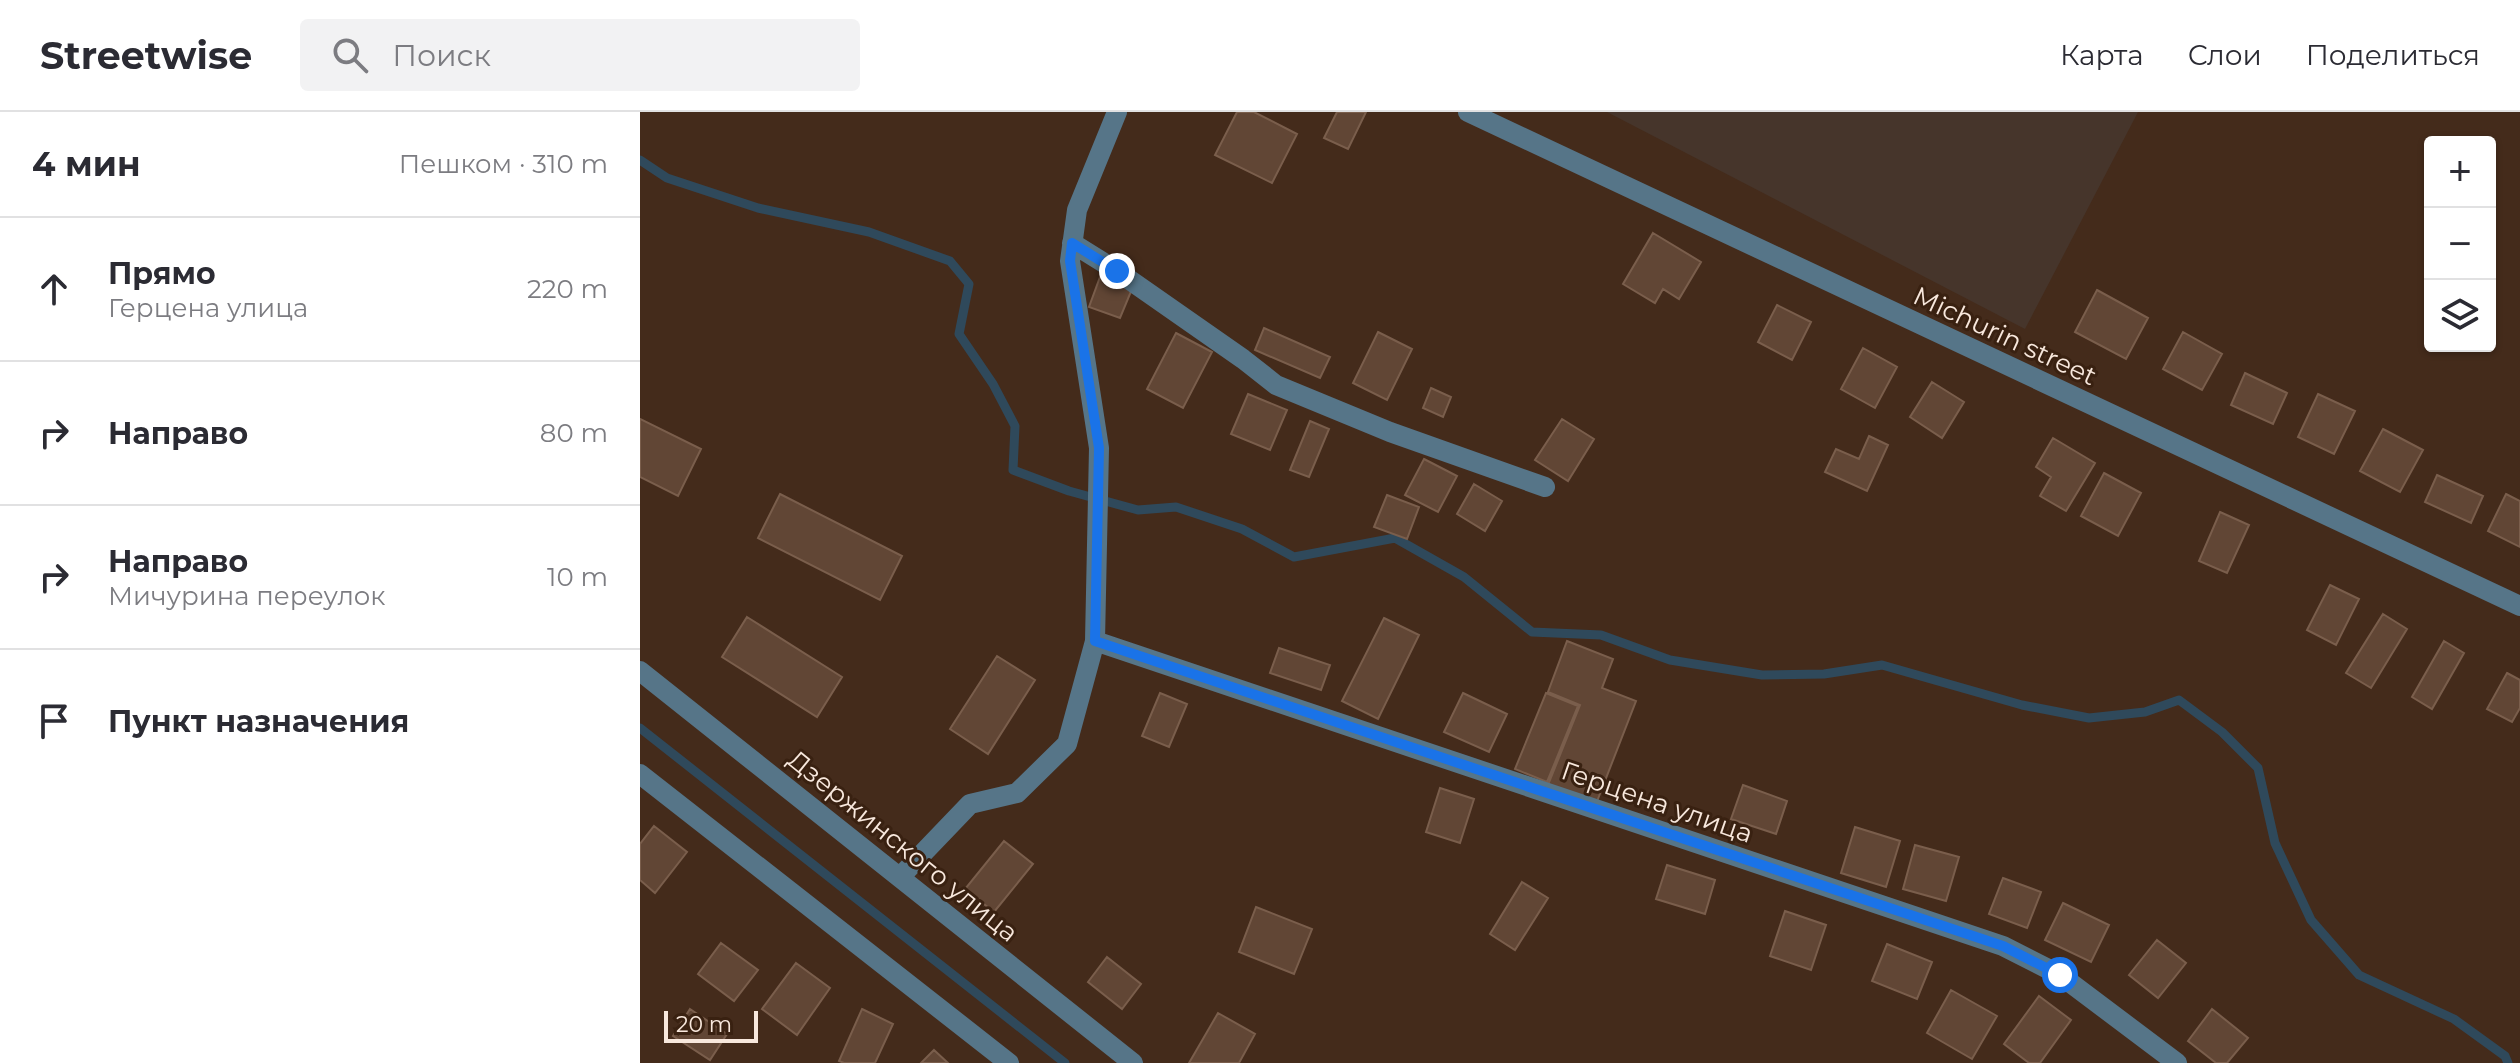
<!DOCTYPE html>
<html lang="ru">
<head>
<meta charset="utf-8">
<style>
  :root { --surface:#fff; --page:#f2f2f3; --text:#2b2b33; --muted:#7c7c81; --line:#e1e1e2 }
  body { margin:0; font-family:Montserrat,sans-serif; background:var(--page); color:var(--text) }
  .controls { position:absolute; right:24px; top:24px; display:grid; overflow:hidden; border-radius:8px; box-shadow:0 2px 6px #0004 }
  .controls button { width:72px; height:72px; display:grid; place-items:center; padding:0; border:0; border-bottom:2px solid var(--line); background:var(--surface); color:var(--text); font:40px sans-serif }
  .scale { position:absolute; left:24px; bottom:20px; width:94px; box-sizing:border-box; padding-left:8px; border:4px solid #f8e8dd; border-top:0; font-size:22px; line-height:28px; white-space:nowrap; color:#f8e8dd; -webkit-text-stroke:6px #392111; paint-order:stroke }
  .stop { position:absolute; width:24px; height:24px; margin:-18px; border:6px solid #1a73e8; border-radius:50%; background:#fff }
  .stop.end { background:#1a73e8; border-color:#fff; box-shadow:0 2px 8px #0008 }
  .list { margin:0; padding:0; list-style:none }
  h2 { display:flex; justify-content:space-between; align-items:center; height:104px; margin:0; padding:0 32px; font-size:34px }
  h2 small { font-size:26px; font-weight:400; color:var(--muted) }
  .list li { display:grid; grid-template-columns:52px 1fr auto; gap:24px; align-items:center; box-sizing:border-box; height:144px; padding:0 32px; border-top:2px solid var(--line) }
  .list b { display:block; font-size:30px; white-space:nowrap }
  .list p { margin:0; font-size:26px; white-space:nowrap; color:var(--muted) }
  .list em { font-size:26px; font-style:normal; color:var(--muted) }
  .icon { flex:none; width:44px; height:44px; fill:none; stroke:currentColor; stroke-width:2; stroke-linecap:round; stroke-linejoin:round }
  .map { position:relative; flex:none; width:1880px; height:951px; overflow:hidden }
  header { display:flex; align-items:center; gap:48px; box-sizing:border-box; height:112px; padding:0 40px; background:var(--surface); border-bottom:2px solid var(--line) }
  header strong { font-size:38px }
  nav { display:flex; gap:44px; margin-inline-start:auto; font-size:28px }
  .search { width:560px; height:72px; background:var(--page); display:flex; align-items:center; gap:20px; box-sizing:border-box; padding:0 28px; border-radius:8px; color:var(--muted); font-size:30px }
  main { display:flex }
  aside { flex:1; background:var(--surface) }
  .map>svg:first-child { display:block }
  .education { fill:#46352b }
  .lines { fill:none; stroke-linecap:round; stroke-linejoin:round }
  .stream { stroke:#2f495b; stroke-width:9 }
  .building { fill:#614635; stroke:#7a5e4c; stroke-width:2 }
  .minor { stroke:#567588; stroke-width:20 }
  .route { stroke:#1a73e8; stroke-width:10 }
  .labels { text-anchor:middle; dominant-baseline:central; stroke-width:6; stroke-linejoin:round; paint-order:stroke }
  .street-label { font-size:26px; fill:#f8e8dd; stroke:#392111 }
</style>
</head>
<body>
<header>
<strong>Streetwise</strong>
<div class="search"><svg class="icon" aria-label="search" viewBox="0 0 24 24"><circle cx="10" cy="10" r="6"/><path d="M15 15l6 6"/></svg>Поиск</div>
<nav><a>Карта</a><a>Слои</a><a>Поделиться</a></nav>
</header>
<main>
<aside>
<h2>4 мин<small>Пешком · 310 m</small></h2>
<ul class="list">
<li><svg class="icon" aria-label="ahead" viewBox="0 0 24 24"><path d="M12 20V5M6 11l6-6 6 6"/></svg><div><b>Прямо</b><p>Герцена улица</p></div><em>220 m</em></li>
<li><svg class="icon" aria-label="right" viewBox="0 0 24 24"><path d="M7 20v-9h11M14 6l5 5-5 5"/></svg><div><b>Направо</b></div><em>80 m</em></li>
<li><svg class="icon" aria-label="right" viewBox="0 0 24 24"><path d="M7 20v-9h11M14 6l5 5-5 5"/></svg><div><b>Направо</b><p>Мичурина переулок</p></div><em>10 m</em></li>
<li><svg class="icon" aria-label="arrive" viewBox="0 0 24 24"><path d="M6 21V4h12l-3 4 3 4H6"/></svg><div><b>Пункт назначения</b></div></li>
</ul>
</aside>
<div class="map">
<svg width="1880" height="951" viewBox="0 0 1880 951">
  <rect width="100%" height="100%" fill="#442b1b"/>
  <path class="education" d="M 967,0 L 1498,0 L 1385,217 Z"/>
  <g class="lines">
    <path class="stream" d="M 0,48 L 27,66 L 118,96 L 229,120 L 310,149 L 329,172 L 319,222 L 353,272 L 375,314 L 373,358 L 429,379 L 498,398 L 536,395 L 602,417 L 654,445 L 755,426 L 824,465 L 892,520 L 961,523 L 1030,548 L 1122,563 L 1184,562 L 1242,553 L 1382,593 L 1449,606 L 1505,600 L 1539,588 L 1582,620 L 1618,656 L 1635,731 L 1671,808 L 1719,863 L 1814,907 L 1865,944 L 1868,951
      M 0,616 L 425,951"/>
  </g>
  <path class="building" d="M 597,0 L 614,0 L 657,22 L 632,71 L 575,43 Z
    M 697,0 L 726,0 L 708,37 L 684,26 Z
    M 1013,121 L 1061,150 L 1039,187 L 1023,177 L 1015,191 L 983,172 Z
    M 460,165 L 492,177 L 480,206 L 449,195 Z
    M 1457,178 L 1508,206 L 1486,247 L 1435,220 Z
    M 1137,193 L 1171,210 L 1152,248 L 1118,230 Z
    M 624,216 L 690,245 L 680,266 L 615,238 Z
    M 738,220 L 772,237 L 747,288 L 713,271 Z
    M 1543,220 L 1582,242 L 1562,278 L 1523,257 Z
    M 536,221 L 572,240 L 543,296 L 507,277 Z
    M 1223,236 L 1257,255 L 1235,296 L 1201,277 Z
    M 1605,261 L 1647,281 L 1633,312 L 1591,293 Z
    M 1292,270 L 1324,290 L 1302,326 L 1270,305 Z
    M 791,276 L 811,285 L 803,305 L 783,296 Z
    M 608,282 L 647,298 L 630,338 L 591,322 Z
    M 1678,282 L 1715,299 L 1694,342 L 1658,325 Z
    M 0,307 L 61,337 L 38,384 L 0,365 Z
    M 922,307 L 954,327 L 928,369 L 895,348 Z
    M 670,309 L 689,317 L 669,365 L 650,358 Z
    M 1743,317 L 1783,338 L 1760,380 L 1720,359 Z
    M 1229,324 L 1248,333 L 1227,379 L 1185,360 L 1196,337 L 1219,347 Z
    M 1413,326 L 1455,351 L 1426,399 L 1400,384 L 1411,365 L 1396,355 Z
    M 784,347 L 817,364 L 798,400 L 765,383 Z
    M 1464,361 L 1501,381 L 1478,424 L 1441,404 Z
    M 1797,363 L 1843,384 L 1831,411 L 1785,390 Z
    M 834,372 L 862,389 L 845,419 L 817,402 Z
    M 140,382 L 262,444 L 240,488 L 118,426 Z
    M 1866,382 L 1880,389 L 1880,435 L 1848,419 Z
    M 747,383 L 779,395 L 767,427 L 734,415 Z
    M 1580,400 L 1609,413 L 1587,461 L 1559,449 Z
    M 1690,473 L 1719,487 L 1696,533 L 1667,518 Z
    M 1743,502 L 1767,517 L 1731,576 L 1706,561 Z
    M 107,505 L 202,565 L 177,605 L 82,545 Z
    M 744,506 L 779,523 L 738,607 L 702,589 Z
    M 927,529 L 973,547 L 962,576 L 996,589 L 956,692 L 908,673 L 940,593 L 908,580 Z
    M 1804,529 L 1824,541 L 1792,597 L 1772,585 Z
    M 639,536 L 690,553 L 681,578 L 630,561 Z
    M 357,544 L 395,568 L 348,642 L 310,617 Z
    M 1867,561 L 1880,568 L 1880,596 L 1872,610 L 1847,597 Z
    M 520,581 L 547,592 L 529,635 L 502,624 Z
    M 823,581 L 867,602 L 849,640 L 804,620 Z
    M 906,581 L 938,594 L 907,670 L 875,657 Z
    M 1103,673 L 1147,689 L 1136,722 L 1091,707 Z
    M 800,676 L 834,687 L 820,731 L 786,720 Z
    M 14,714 L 47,740 L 15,781 L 0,768 L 0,732 Z
    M 1215,715 L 1260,729 L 1246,775 L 1201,761 Z
    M 364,729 L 393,752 L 354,800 L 325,777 Z
    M 1275,733 L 1319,745 L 1306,789 L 1263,777 Z
    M 1027,753 L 1075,768 L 1065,802 L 1016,787 Z
    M 1363,766 L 1401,780 L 1387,816 L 1349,802 Z
    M 882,770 L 908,786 L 875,838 L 850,822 Z
    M 1423,791 L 1469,813 L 1451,850 L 1405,828 Z
    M 616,795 L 672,817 L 654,862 L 599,840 Z
    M 1145,799 L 1186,813 L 1171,858 L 1130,844 Z
    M 1517,828 L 1546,851 L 1518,886 L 1489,863 Z
    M 81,831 L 118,858 L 94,889 L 58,862 Z
    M 1247,832 L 1292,850 L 1277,887 L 1232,869 Z
    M 467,845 L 501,872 L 482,897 L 448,870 Z
    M 156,851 L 190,876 L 157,923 L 122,897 Z
    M 1311,878 L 1357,904 L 1332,947 L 1287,921 Z
    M 1399,884 L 1431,908 L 1400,951 L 1389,951 L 1364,932 Z
    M 50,897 L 87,922 L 70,948 L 33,924 Z
    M 222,897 L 253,912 L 235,951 L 204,951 L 199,949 Z
    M 1572,897 L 1608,926 L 1587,951 L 1576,951 L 1548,929 Z
    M 578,901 L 615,922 L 599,951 L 549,951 Z
    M 294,938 L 308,951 L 281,951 Z"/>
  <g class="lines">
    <path class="minor" d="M 828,0 L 1880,494
      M 432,131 L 477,159 L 603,247 L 636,273 L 750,320 L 905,375
      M 455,529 L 1363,834 L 1420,863 L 1537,951
      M 0,559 L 493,951
      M 0,662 L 369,951
      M 260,765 L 330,692 L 377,681 L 427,632 L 455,529 L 459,336 L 430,149 L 437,98 L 477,0"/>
  </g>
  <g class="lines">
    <path class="route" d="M 477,159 L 432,131 L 430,149 L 459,336 L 455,529 L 1363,834 L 1420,863"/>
  </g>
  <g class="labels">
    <g class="street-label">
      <text transform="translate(1365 224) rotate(25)">Michurin street</text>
      <text transform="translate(1017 690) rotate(19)">Герцена улица</text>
      <text transform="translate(263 734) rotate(39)">Дзержинского улица</text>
    </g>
  </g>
</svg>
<div class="controls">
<button>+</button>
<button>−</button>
<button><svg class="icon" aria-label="layers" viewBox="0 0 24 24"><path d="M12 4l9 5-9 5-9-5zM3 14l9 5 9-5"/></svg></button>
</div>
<div class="scale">20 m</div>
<div class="stop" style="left:1420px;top:863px"></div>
<div class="stop end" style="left:477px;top:159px"></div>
</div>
</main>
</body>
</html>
